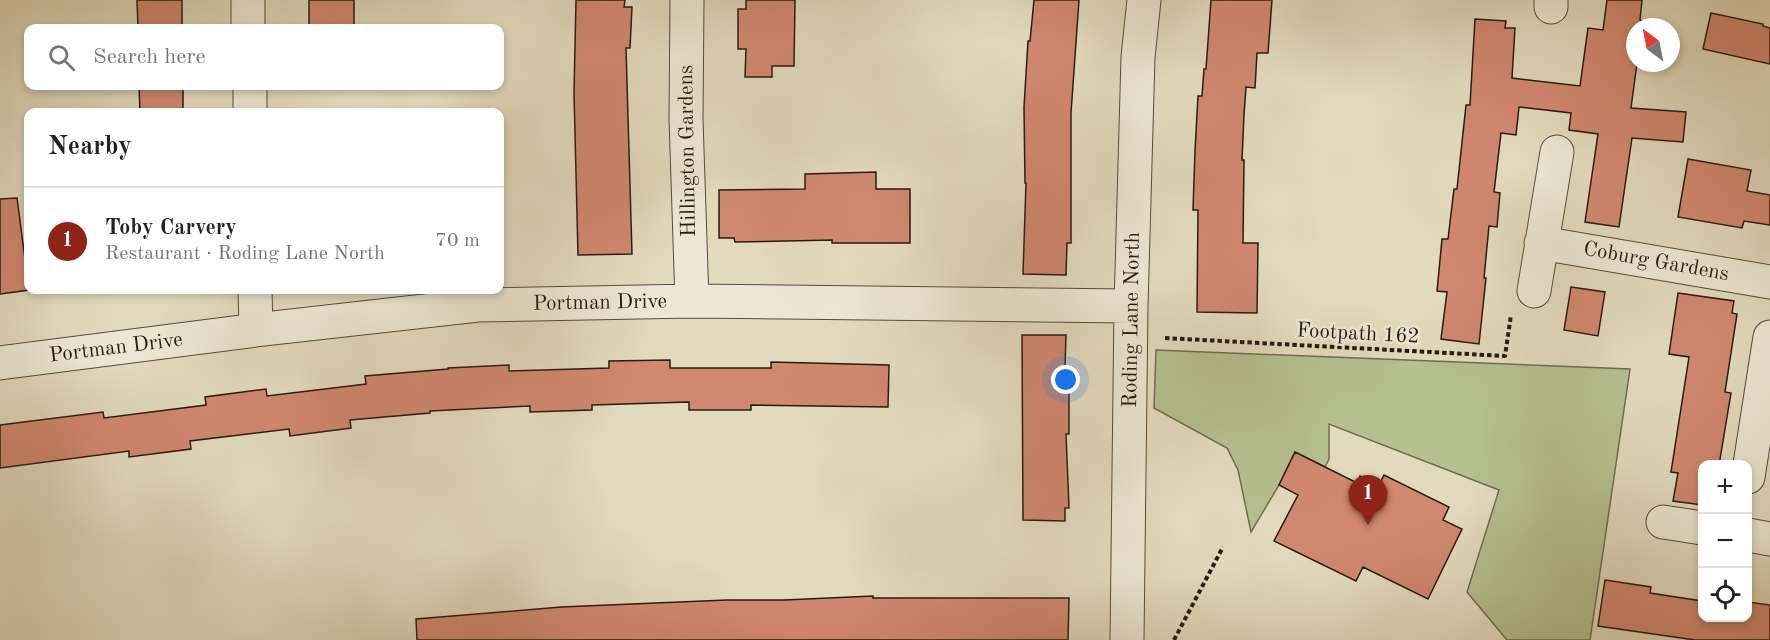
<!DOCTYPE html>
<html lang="en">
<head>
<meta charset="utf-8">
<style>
  :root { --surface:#fff; --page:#f6f6f6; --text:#222; --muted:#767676; --line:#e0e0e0; --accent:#8f2418 }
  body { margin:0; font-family:"Old Standard TT",serif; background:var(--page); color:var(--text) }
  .controls { position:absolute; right:18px; bottom:18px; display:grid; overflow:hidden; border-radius:12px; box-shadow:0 3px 9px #0003 }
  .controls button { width:54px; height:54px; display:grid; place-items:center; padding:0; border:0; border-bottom:2px solid var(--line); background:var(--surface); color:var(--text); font:30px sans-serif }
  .compass { position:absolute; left:1626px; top:18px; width:54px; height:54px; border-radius:50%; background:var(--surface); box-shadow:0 3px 9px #0003; rotate:328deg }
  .you { position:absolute; left:1066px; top:380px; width:21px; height:21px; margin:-15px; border:4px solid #fff; border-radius:50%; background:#1a73e8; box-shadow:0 0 0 9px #1a73e833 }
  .badge { display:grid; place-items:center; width:39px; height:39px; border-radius:50%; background:var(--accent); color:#fff; font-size:20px; font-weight:700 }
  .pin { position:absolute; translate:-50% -50px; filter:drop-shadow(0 2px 3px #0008) }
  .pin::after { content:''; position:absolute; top:32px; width:21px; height:18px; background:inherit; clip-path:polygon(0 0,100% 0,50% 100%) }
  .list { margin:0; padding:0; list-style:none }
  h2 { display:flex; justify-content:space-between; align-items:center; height:78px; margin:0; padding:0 24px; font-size:26px }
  h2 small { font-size:20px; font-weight:400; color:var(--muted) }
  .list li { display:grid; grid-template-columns:39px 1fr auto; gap:18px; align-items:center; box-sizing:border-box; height:108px; padding:0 24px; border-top:2px solid var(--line) }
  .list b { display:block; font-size:22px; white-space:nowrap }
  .list p { margin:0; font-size:20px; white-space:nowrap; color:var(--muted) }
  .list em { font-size:20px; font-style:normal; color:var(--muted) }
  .icon { flex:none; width:33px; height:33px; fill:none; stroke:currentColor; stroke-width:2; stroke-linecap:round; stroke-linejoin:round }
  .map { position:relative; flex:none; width:1770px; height:640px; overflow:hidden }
  .search { position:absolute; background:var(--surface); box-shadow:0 3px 9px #0003; left:24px; top:24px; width:480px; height:66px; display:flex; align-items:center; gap:15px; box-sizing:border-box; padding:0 21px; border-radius:12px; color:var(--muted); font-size:22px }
  .panel { position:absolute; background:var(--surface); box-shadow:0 3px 9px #0003; left:24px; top:108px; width:480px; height:186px; border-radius:12px }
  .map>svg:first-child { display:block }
  .green { fill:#b5bf90; stroke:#6e6d50; stroke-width:1.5 }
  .building { fill:#d18871; stroke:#261b10; stroke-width:1.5 }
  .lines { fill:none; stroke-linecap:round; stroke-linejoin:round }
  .minor-casing { stroke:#554b3b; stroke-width:35 }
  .path { stroke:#261b10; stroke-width:4; stroke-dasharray:4.5 3; stroke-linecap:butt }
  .minor { stroke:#ece7d4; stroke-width:33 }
  .labels { text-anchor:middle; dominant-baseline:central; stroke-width:5; stroke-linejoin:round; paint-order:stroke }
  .street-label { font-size:21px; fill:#261b10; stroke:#ece7d4 }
</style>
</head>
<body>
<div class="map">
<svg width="1770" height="640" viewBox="0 0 1770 640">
  <rect width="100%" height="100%" fill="#e2dabd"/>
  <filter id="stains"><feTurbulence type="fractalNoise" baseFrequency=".00333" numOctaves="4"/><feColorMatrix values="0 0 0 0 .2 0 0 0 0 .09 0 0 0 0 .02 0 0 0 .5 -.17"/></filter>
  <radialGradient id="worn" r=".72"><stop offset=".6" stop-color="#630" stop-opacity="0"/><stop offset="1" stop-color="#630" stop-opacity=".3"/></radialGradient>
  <path class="green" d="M 1156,350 L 1630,369 L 1590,640 L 1507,640 L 1467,592 L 1499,490 L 1329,424 L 1329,459 L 1325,467 L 1295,452 L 1279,485 L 1251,532 L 1238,470 L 1227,448 L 1154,408 Z"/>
  <path class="building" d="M 137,0 L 182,0 L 182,28 L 138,28 Z
    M 309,0 L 354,0 L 354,28 L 309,28 Z
    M 576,0 L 625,0 L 624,7 L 632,7 L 630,48 L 626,48 L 632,254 L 578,255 L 574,93 Z
    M 746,0 L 795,0 L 794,66 L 772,66 L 772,77 L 745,77 L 746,49 L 738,49 L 738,9 L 746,9 Z
    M 1034,0 L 1079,0 L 1071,113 L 1071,243 L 1067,243 L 1066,275 L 1023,274 L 1026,183 L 1025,183 L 1024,107 L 1028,41 L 1030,41 Z
    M 1211,0 L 1272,0 L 1268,53 L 1257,53 L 1255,88 L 1246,87 L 1244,115 L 1242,160 L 1244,160 L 1243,243 L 1258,243 L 1257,313 L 1197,312 L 1198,210 L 1193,210 L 1195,151 L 1198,96 L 1202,96 L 1204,69 L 1206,69 Z
    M 1607,0 L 1642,0 L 1640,20 L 1642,21 L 1641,27 L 1635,27 L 1635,63 L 1637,63 L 1631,108 L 1686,112 L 1683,142 L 1632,138 L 1619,227 L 1585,222 L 1598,134 L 1569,130 L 1571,113 L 1519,107 L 1516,135 L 1501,133 L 1494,192 L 1500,193 L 1497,227 L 1489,226 L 1484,278 L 1486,278 L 1479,344 L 1441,339 L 1447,292 L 1437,291 L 1442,239 L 1448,239 L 1454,189 L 1457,189 L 1466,105 L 1470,105 L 1475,19 L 1506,21 L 1505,28 L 1515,28 L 1512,78 L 1580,86 L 1588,28 L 1603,30 Z
    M 1711,13 L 1763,24 L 1763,26 L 1770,28 L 1770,64 L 1703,49 Z
    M 139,86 L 183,86 L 183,111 L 140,112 Z
    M 1688,159 L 1751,170 L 1747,191 L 1770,195 L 1770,225 L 1744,221 L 1742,228 L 1678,217 Z
    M 876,172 L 876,189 L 910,189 L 910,243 L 832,243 L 832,240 L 735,242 L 734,238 L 719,238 L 719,190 L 805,189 L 805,174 Z
    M 17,198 L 29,290 L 0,294 L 0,199 Z
    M 1571,287 L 1605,292 L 1598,336 L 1564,330 Z
    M 1678,293 L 1734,301 L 1732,313 L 1737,314 L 1725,392 L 1731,393 L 1719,465 L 1702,465 L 1702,505 L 1673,501 L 1678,473 L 1671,472 L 1689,357 L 1669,354 Z
    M 1022,335 L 1066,335 L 1065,367 L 1069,367 L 1069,434 L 1066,434 L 1069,508 L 1065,508 L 1065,521 L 1023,520 Z
    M 670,360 L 670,368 L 771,368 L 771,362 L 889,365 L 888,407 L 751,405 L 751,410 L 689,410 L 689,402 L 592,405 L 592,410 L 530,412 L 530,406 L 430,411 L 430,413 L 350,420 L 351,428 L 290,436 L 289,429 L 190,441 L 191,449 L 129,457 L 129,451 L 0,468 L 0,425 L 103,412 L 104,418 L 206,405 L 205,397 L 266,389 L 267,396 L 366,384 L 365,376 L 448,369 L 448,368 L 509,365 L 509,371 L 609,368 L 609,361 Z
    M 1295,452 L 1357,483 L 1360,476 L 1379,485 L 1384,475 L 1449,507 L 1443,520 L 1462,529 L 1428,599 L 1363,567 L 1356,581 L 1274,541 L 1298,495 L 1279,485 Z
    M 1605,580 L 1651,587 L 1650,593 L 1702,601 L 1702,618 L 1748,618 L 1748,602 L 1770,605 L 1770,640 L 1695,640 L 1598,626 Z
    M 873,596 L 873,598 L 1069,598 L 1068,640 L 417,640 L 416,619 L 561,607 L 727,600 L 784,600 Z"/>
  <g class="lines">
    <g class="minor-casing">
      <path id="minor" d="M 248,0 L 248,28
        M 687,0 L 686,119 L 692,301
        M 1551,7 L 1551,0
        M 250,86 L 250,112
        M 1541,243 L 1770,282
        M 255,290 L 256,330
        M 1534,291 L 1557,152
        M 0,363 L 256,330 L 478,305 L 692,301 L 1131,306
        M 1748,477 L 1770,337
        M 1663,522 L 1702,528
        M 1748,535 L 1770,539
        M 1127,640 L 1131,306 L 1138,57 L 1144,0"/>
    </g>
    <path class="path" d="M 1165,338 L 1505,356 L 1511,315
      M 1174,640 L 1223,547"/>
    <use href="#minor" class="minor"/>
  </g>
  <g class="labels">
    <g class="street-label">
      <text transform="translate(688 151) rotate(-91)">Hillington Gardens</text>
      <text transform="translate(1656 262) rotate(10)">Coburg Gardens</text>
      <text transform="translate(600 303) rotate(-1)">Portman Drive</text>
      <text transform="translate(1132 320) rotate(-89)">Roding Lane North</text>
      <text transform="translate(1358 334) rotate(3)">Footpath 162</text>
      <text transform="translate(116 348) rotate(-7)">Portman Drive</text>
    </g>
  </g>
  <rect width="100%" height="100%" filter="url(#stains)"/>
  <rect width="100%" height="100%" fill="url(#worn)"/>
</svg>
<div class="controls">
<button>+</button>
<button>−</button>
<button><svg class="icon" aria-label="locate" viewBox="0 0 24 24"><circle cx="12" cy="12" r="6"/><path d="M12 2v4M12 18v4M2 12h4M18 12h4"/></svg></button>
</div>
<svg class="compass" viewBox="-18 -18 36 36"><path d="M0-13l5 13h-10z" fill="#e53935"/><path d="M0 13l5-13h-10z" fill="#767676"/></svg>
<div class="you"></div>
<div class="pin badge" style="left:1368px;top:525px">1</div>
<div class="search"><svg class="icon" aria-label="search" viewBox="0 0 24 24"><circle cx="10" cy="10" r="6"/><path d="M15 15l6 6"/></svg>Search here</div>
<section class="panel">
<h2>Nearby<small></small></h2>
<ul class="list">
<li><span class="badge">1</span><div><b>Toby Carvery</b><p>Restaurant · Roding Lane North</p></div><em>70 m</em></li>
</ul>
</section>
</div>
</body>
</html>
